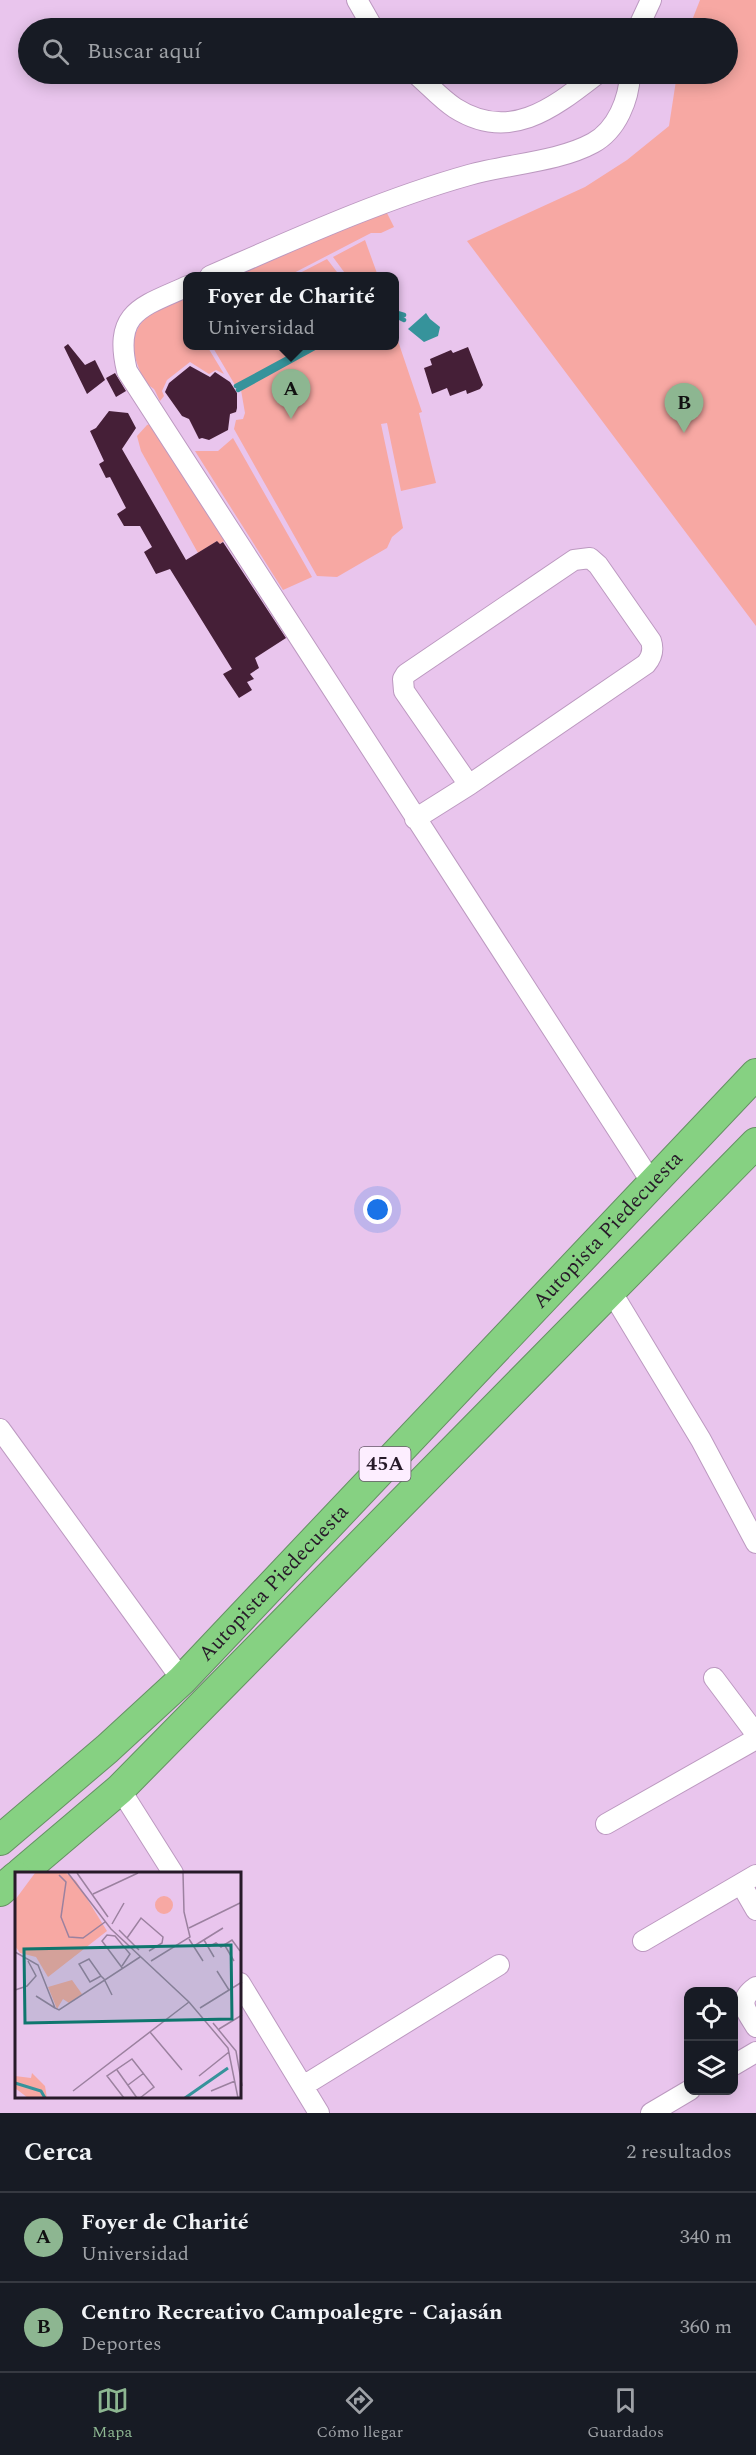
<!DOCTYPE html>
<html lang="es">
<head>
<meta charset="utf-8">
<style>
  :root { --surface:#171b24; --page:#242831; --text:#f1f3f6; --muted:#9ea1a6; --line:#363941; --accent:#8db691 }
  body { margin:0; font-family:Spectral,serif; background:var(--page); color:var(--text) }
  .controls { position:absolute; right:18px; bottom:18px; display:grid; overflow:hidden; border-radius:12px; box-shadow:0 3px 15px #0003 }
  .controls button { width:54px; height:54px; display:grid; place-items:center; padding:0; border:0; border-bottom:2px solid var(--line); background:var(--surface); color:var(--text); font:30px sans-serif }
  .you { position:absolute; left:378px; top:1210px; width:21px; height:21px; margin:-15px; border:4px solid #fff; border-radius:50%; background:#1a73e8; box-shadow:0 0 0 9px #1a73e833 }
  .badge { display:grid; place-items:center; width:39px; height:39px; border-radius:50%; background:var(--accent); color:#111; font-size:20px; font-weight:700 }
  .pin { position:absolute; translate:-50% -50px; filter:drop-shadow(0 2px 3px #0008) }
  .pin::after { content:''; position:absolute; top:32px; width:21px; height:18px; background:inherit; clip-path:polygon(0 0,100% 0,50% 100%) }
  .popup { position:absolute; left:183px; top:272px; width:216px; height:78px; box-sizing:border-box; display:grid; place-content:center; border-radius:12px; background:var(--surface); filter:drop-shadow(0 2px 4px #0005); font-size:20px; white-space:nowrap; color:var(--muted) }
  .popup b { font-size:22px; color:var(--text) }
  .popup::after { content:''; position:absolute; left:50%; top:100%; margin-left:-12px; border:12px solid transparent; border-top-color:var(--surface) }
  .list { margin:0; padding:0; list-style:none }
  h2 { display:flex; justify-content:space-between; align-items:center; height:78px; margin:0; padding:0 24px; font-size:26px }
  h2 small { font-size:20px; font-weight:400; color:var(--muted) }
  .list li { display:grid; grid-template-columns:39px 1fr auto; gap:18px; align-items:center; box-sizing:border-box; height:90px; padding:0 24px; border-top:2px solid var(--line) }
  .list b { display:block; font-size:22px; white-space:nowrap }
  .list p { margin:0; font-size:20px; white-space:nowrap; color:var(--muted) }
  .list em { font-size:20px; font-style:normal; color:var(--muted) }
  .icon { flex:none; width:33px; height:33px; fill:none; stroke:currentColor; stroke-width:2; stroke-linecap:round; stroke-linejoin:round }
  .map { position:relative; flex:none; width:756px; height:2113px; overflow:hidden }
  .search { position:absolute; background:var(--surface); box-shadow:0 3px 15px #0003; left:18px; right:18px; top:18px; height:66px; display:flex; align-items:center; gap:15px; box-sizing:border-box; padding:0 21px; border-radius:33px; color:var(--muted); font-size:22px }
  .sheet { height:258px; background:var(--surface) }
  nav { display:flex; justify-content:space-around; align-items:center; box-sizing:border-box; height:84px; border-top:2px solid var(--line); background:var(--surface); font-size:16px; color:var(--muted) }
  nav a { display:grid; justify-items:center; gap:3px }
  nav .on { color:var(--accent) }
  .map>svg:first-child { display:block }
  .green { fill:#f7a8a3 }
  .water { fill:#36939b }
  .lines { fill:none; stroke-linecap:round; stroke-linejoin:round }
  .stream { stroke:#36939b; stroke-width:4.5 }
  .building { fill:#451f37 }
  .minor-casing { stroke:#bc99c0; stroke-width:22 }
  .highway-casing { stroke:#659163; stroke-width:32 }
  .minor { stroke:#fff; stroke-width:20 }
  .highway { stroke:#86d182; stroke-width:30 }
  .labels { text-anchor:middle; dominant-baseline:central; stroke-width:6; stroke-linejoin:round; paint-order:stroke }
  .shield { fill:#fdeeff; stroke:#675a69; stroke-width:1.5 }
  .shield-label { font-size:20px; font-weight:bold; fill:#271a29 }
  .street-label { font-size:21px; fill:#271a29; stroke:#fdeeff }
  .inset-river { fill:none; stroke:#36939b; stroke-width:3 }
  .inset-road { fill:none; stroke:#9b819f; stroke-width:1.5 }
  .view { fill:#0f766e; fill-opacity:0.15; stroke:#0f766e; stroke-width:3 }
  .inset-edge { fill:none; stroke:#271a29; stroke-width:3 }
</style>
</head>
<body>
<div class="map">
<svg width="756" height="2113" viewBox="0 0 756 2113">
  <rect width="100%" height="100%" fill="#e9c5ed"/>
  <path class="green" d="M 700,0 L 756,0 L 756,626 L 467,241 L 585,187 L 627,160 L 669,126 L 677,74 L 728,74 L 728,28 L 689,28 Z
    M 385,209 L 394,227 L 381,233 L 371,233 L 288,276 L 227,276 Z
    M 365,240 L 378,276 L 347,276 L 333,257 Z
    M 327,259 L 340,276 L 294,276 Z
    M 187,293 L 188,346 L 207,346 L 224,374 L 216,370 L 209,374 L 190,362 L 167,380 L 162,391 L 164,396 L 160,401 C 158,398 156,392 154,389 C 150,386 147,385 144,380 C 118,328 145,314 187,293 Z
    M 395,338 L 398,341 L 422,412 L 419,413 L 436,483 L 401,491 L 387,423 L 381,424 L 403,528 L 392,537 L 387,548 L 337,577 L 317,576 L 234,429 L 236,420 L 243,419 L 245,413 L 241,390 L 321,346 L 394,346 Z
    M 212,346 L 308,346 L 235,385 Z
    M 155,422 L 226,540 L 219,544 L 217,541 L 198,553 L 141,451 L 137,436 L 147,425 Z
    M 233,438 L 312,577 L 283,590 L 195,451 L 218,451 Z"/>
  <path class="water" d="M 426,313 L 430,319 L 440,327 L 438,336 L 424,342 L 408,329 Z"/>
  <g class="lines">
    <path class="stream" d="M 394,312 L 404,315
      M 394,315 L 404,320
      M 236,386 L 310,346
      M 238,390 L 318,346"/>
  </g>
  <path class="building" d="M 68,344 L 85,365 L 95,360 L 105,380 L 87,394 L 64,347 Z
    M 468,347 L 483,385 L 480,389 L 467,394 L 466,390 L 450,396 L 447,388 L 432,394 L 424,368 L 432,365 L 430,359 L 451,350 L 453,353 Z
    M 190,366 L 210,377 L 215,372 L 230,382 L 237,393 L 237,408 L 236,412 L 230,414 L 228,430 L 209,440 L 202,438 L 199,439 L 189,419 L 182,416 L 165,392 L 169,383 Z
    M 115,373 L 126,391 L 116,397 L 106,378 Z
    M 109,411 L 128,413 L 136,428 L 122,449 L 186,560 L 217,541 L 220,544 L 223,542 L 286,638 L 255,658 L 259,668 L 250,674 L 254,679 L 247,682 L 252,690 L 239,698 L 223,674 L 232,669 L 170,569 L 156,574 L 144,552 L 152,547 L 140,526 L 124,526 L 117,514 L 126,508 L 110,477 L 106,478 L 99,464 L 104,461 L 90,431 L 96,428 Z"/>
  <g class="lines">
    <g class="minor-casing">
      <path id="minor" d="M 357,0 L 373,28
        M 638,28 L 651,0
        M 416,74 C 429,85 441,99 455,108 C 510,143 553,108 597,74
        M 210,276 C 295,239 380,200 469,175 C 508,164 558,162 593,143 C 617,130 629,99 630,74
        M 188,286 C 141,307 113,312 127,371 L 652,1183
        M 415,819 L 469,785 L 646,664 C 652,657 654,650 651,641 L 598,565 L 590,558 L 574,560 L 406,674 L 403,679 L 404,691 L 469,785
        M 611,1291 L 701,1440 L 756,1543
        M 0,1429 L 182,1680
        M 714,1678 L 756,1734
        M 120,1789 L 173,1873
        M 606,1824 L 756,1739
        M 741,1884 L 756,1910
        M 643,1941 L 756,1875
        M 240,1983 L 319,2113
        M 756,1987 C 736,2001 746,2010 756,2027
        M 734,2065 L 756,2052
        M 303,2086 L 499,1965
        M 651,2113 L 690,2090"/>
    </g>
    <g class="highway-casing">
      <g id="highway">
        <path id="s1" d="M 0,1840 L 107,1749 L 182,1680 L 756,1074"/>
        <path d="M 21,1873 L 120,1789 L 756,1143"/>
        <path d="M 0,1891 L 16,1877"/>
      </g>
    </g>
    <use href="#minor" class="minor"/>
    <use href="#highway" class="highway"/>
  </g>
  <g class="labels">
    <rect class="shield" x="359.5" y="1447" width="51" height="34" rx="4.5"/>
    <g class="shield-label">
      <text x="385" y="1464">45A</text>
    </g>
    <g class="street-label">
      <text stroke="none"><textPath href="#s1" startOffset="862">Autopista Piedecuesta</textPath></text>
      <text stroke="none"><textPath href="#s1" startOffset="376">Autopista Piedecuesta</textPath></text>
    </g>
  </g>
  <g transform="translate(15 1872)">
    <rect width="226" height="226" fill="#e9c5ed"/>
    <path d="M 20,1 L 51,1 L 61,9 L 92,59 L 33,105 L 21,85 L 5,81 L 0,74 L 0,28 ZM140 33a9 9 0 1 1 18 0a9 9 0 1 1-18 0ZM 57,108 L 67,122 L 54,131 L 48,127 L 42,137 L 33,115 ZM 17,201 L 30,214 L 32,226 L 13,226 L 0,216 L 0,204 L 16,206 Z" fill="#f7a8a3"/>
    <path class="inset-river" d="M 0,211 L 26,219 L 30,226M 170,226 L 213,196"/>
    <path class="inset-road" d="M 53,1 L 96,57 L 174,130 L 213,176 L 223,226M 62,1 L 93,45M 44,3 L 51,10 L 46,45 L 54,65 L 68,66 L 90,50M 78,22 L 123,1M 97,52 L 109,31M 174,56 L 225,31M 104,58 L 124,78M 112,66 L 126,46 L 148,65 L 147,71 L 134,79M 174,67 L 188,89M 189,68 L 199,85M 209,72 L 219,89M 179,74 L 208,56M 193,75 L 201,71 L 206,75 L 217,68 L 225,79M 0,80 L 23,93 L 40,136 L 44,138 L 125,85M 136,89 L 175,65 L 169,40 L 168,1M 107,94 L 115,82 L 100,64 L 92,63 L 87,69 L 108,97M 202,99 L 214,118M 86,104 L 75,110 L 64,92 L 74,87 L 86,104 L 89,107 L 97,123M 0,118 L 12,114 L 21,104 L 13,89M 21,124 L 40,136M 185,136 L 227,110M 198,151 L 221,179 L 227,214M 204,157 L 227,143M 135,160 L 167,198M 102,198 L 122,226M 184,204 L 214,180M 113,213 L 129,201M 58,219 L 174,130M 196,219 L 220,209M 109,226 L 92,204 L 117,187 L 139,215 L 125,226"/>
    <path class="view" d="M 216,73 L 217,147 L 10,151 L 9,77 Z"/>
    <rect width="226" height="226" class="inset-edge"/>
  </g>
</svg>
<div class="controls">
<button><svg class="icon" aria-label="locate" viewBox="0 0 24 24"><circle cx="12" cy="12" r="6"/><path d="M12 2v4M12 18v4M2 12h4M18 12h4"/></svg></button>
<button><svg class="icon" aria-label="layers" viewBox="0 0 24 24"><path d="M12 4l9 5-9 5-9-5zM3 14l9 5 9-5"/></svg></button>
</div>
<div class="you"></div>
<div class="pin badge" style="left:291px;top:419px">A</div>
<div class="popup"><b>Foyer de Charité</b>Universidad</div>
<div class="pin badge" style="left:684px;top:433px">B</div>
<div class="search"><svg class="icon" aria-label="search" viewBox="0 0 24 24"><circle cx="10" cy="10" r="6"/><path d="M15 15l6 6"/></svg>Buscar aquí</div>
</div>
<section class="sheet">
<h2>Cerca<small>2 resultados</small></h2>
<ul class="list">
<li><span class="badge">A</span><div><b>Foyer de Charité</b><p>Universidad</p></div><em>340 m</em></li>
<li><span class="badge">B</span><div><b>Centro Recreativo Campoalegre - Cajasán</b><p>Deportes</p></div><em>360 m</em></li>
</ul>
</section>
<nav>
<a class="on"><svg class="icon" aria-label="map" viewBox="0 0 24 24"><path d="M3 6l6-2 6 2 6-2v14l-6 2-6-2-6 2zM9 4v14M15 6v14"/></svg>Mapa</a>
<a><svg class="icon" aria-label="directions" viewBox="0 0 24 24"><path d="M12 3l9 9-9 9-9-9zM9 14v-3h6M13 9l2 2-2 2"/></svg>Cómo llegar</a>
<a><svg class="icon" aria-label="saved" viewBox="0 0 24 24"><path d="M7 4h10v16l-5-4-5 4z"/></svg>Guardados</a>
</nav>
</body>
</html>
